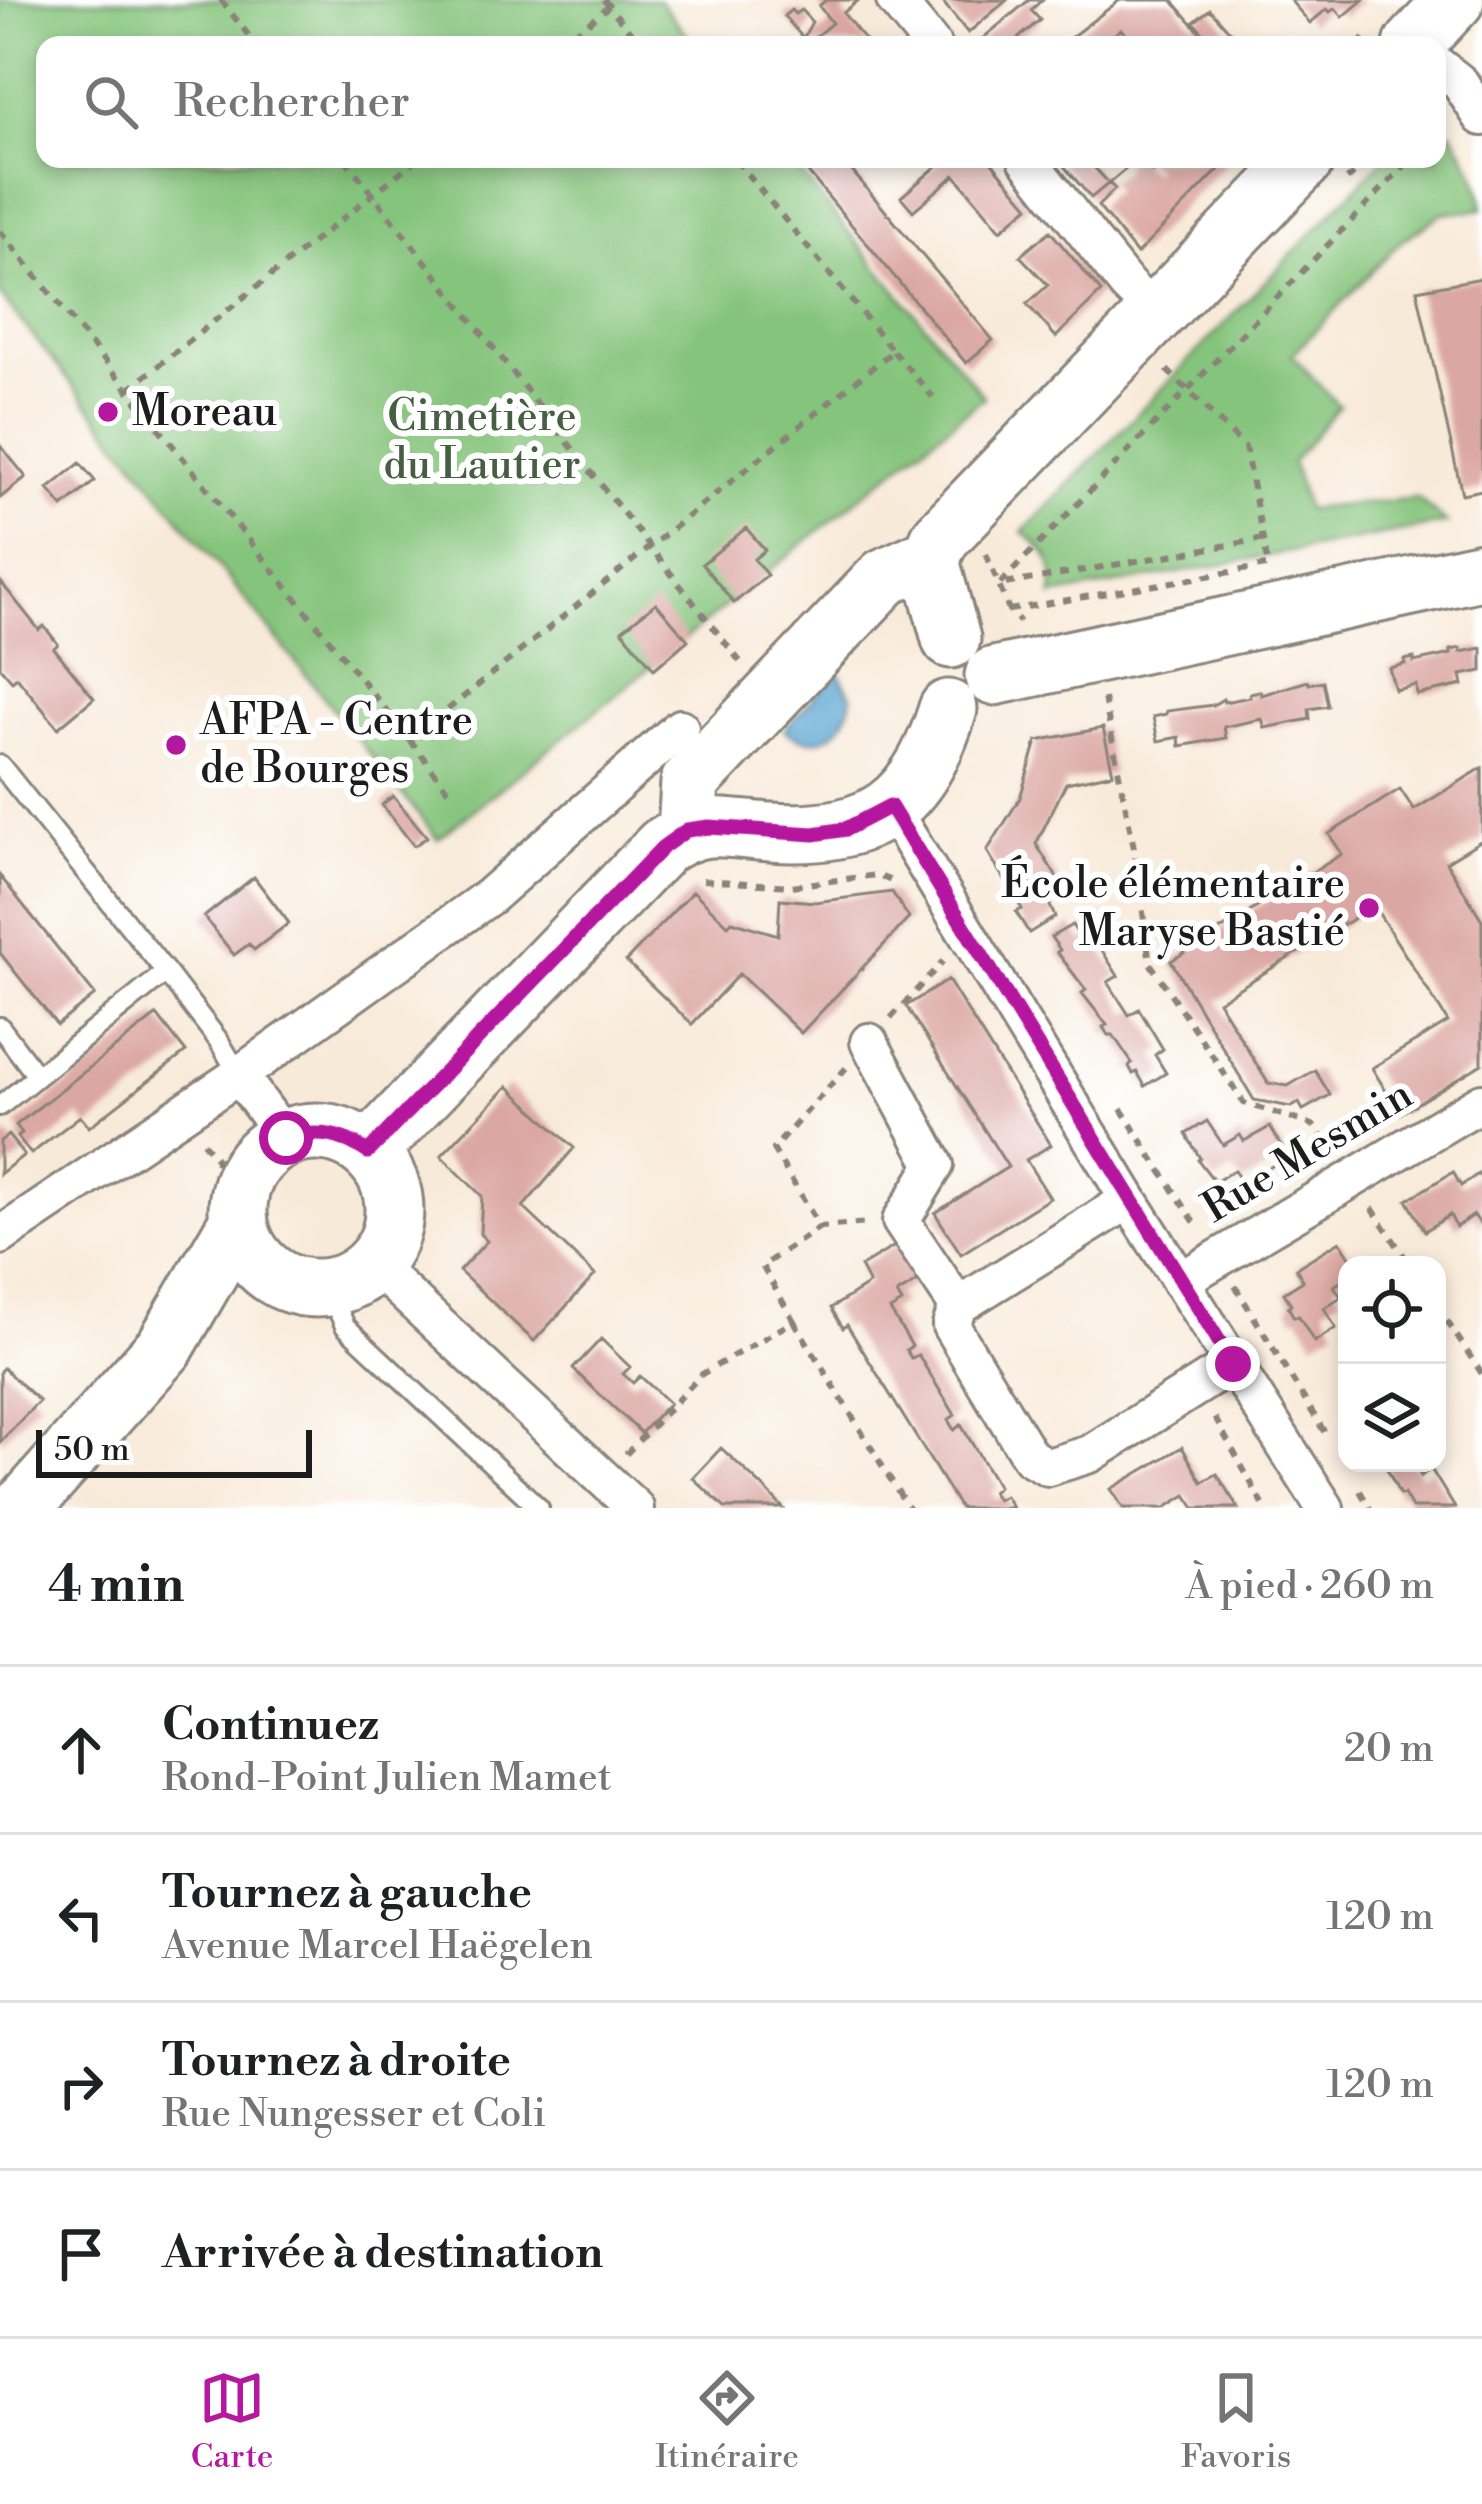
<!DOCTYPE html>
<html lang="fr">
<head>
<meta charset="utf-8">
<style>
  :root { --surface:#fff; --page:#f6f6f6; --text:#202124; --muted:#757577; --line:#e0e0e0; --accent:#b5179e }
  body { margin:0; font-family:"Libre Bodoni",serif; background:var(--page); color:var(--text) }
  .controls { position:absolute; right:36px; bottom:36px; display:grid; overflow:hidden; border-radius:24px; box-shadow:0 6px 18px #0003 }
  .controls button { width:108px; height:108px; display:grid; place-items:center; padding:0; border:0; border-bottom:3px solid var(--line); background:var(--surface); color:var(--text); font:60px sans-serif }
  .scale { position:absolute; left:36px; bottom:30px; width:276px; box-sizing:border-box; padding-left:12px; border:6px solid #1c1c1c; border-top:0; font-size:33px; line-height:42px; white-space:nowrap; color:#1c1c1c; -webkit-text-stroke:9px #fff; paint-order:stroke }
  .stop { position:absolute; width:36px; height:36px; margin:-27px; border:9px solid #b5179e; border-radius:50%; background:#fff }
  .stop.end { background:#b5179e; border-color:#fff; box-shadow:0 3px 12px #0008 }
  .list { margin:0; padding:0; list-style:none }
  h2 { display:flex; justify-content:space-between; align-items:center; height:156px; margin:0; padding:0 48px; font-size:51px }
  h2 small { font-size:39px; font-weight:400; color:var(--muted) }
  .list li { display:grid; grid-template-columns:78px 1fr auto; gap:36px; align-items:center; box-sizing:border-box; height:168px; padding:0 48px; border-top:3px solid var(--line) }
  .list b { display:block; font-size:45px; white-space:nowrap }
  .list p { margin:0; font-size:39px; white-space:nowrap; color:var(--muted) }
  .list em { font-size:39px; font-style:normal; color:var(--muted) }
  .icon { flex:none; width:66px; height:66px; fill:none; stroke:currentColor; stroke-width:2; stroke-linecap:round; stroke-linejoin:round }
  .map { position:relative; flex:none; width:1482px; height:1508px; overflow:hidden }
  .search { position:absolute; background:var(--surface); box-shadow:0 6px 18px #0003; left:36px; right:36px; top:36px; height:132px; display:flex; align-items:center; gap:30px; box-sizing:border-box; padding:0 42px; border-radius:24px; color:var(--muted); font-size:45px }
  .sheet { height:828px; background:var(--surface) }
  nav { display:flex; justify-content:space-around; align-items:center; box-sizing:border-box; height:168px; border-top:3px solid var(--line); background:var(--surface); font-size:33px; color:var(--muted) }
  nav a { display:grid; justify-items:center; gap:6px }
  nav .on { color:var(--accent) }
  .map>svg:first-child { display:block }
  .green { fill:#85c47c; stroke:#50704c; stroke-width:3 }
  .water { fill:#57a4d0; stroke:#3a6076; stroke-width:3 }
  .building { fill:#dba7a3 }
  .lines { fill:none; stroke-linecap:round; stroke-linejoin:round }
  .lane-casing { stroke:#8a837a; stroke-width:24 }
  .street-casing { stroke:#8a837a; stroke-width:42 }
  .primary-casing { stroke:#8a837a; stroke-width:63 }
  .path { stroke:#8a837a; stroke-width:6; stroke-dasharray:9 9; stroke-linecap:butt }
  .lane { stroke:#fff; stroke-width:18 }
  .street { stroke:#fff; stroke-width:36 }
  .primary { stroke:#fff; stroke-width:57 }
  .route { stroke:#b5179e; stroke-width:15 }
  .poi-dot { fill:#b5179e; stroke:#fff; stroke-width:4.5 }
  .labels { text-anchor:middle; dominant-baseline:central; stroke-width:12; stroke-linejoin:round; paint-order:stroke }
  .poi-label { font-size:42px; fill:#1c1c1c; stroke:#fff; text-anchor:start }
  .park-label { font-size:42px; fill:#465f42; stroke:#fff }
  .street-label { font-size:42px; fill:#1c1c1c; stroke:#fff }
</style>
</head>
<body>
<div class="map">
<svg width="1482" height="1508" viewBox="0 0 1482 1508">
  <rect width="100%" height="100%" fill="#fff"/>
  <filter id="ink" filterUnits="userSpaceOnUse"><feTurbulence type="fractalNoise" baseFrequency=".00833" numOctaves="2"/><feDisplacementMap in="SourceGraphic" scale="24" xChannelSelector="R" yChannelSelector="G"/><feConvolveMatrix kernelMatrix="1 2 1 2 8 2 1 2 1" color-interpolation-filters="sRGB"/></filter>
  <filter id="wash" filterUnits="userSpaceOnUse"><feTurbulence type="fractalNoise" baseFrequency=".004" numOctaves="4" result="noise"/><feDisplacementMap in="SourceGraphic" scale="48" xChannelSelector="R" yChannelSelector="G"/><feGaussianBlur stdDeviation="2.7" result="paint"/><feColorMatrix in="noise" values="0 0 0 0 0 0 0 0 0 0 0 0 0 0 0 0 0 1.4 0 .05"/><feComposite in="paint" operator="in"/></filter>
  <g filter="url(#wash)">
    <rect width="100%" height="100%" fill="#f8ead9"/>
    <path class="green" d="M 0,0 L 659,0 L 695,45 L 45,45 L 45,159 L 789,159 L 984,397 L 438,839 L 0,295 Z
      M 1437,131 L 1452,132 C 1466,156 1482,180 1482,209 L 1442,214 L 1400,242 L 1292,355 L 1339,406 L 1292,462 L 1306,509 L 1417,498 L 1447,523 L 1052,596 C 1055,559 1051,556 1023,532 L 1384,159 L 1437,159 Z"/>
    <path class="water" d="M 838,671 L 852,697 C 847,733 817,754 784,730 Z"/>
    <g id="blocks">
      <path class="building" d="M 826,0 L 859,0 L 843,13 L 869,45 L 814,45 L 810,41 L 832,23 L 819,6 Z
        M 941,0 L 1007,0 L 968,33 Z
        M 1029,0 L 1042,0 L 1031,10 L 1040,20 L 1015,41 L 1018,45 L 987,45 L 982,39 Z
        M 1120,0 L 1172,0 L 1211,45 L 1135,45 L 1121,29 L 1101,45 L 1068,45 L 1066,41 Z
        M 1290,0 L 1363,0 L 1343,17 L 1335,8 L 1330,12 L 1327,9 L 1310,23 Z
        M 1210,9 L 1242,45 L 1213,45 L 1194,22 Z
        M 791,10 L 795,14 L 801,10 L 812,22 L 803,38 L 784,16 Z
        M 797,159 L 842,159 L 993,340 L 966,363 Z
        M 945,159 L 989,159 L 1029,206 L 1001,230 L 955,175 L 913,211 L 901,197 Z
        M 1058,159 L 1080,159 L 1086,167 L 1090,163 L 1109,183 L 1091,198 Z
        M 1129,159 L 1146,159 L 1141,163 L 1152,172 L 1156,168 L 1146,159 L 1229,159 L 1137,254 L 1098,206 L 1115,189 L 1109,183 L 1126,169 L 1123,166 Z
        M 1050,231 L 1101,292 L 1056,337 L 1027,304 L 1048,285 L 1020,256 Z
        M 1482,278 L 1482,490 L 1462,494 L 1417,290 Z
        M 0,445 L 26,477 L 0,498 Z
        M 80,463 L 95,481 L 63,507 L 48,489 Z
        M 746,528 L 765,550 L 754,559 L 767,575 L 734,603 L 702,564 Z
        M 0,581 L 39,630 L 44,626 L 58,644 L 54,648 L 94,698 L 58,728 L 17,677 L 12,681 L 0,667 Z
        M 656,603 L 688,640 L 654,669 L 622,630 Z
        M 1461,648 L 1461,652 L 1482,648 L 1482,671 L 1461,675 L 1463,685 L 1417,695 L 1416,685 L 1395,690 L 1389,668 L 1405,664 L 1404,660 L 1414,658 L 1414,662 L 1451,654 L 1451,650 Z
        M 1308,681 L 1309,684 L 1323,681 L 1328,706 L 1309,709 L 1310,719 L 1265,728 L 1262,719 L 1224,727 L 1226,738 L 1180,746 L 1179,737 L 1158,741 L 1153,717 L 1166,714 L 1167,711 L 1213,705 L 1223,699 L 1224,702 L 1250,697 L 1250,693 L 1260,691 L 1261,695 Z
        M 1103,728 L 1113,773 L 1066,783 L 1036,844 L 1061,884 L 1045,894 L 1055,917 L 1029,933 L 1016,912 L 1022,909 L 987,851 L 1020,798 L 1037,741 Z
        M 1482,768 L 1482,840 L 1446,862 L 1482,920 L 1482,1064 L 1400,1114 L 1372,1068 L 1448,1022 L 1374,906 L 1218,1001 L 1268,1083 L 1288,1086 L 1315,1070 L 1330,1095 L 1303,1110 L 1299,1103 L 1291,1107 L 1254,1100 L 1171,961 L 1342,854 L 1329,834 L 1400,789 L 1414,810 Z
        M 393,796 L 427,837 L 414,846 L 382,805 Z
        M 0,876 L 95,995 L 57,1025 L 0,953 Z
        M 254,877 L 289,923 L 254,950 L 249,944 L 234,955 L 204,917 Z
        M 693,891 L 728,925 L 732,921 L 778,935 L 780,899 L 815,902 L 892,892 L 909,918 L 801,1033 L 739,974 L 692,1024 L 626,961 Z
        M 1072,925 L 1083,942 L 1093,936 L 1118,976 L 1108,982 L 1129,1015 L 1139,1009 L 1163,1049 L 1155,1055 L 1166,1073 L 1145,1086 L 1137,1072 L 1133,1074 L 1129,1066 L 1132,1063 L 1113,1035 L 1108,1035 L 1103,1027 L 1107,1025 L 1082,993 L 1086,990 L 1057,952 L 1060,950 L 1051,937 Z
        M 948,980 L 1051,1145 L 1026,1160 L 1050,1198 L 961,1254 L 935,1213 L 1008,1167 L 906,1006 Z
        M 157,1015 L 186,1052 L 89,1127 L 80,1116 L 31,1154 L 17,1137 L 22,1133 L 16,1125 Z
        M 508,1086 L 574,1148 L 523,1207 L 595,1275 L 534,1341 L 459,1271 L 487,1241 L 480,1234 L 482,1196 L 441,1156 Z
        M 1207,1121 L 1223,1145 L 1240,1135 L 1244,1141 L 1270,1127 L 1288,1157 L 1242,1183 L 1234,1170 L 1215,1182 L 1198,1160 L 1200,1158 L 1186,1134 Z
        M 8,1135 L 24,1155 L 0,1174 L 0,1141 Z
        M 1453,1172 L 1461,1186 L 1478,1174 L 1482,1179 L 1482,1227 L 1474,1215 L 1456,1227 L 1450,1215 L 1425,1231 L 1407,1200 Z
        M 1340,1241 L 1355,1265 L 1347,1265 L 1347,1278 L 1334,1286 L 1341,1297 L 1324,1308 L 1336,1328 L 1314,1342 L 1299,1316 L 1294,1317 L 1288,1307 L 1291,1304 L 1284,1293 L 1303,1281 L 1296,1268 Z
        M 898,1244 L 920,1280 L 897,1294 L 902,1303 L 890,1310 L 912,1346 L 906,1350 L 911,1358 L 918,1355 L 955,1415 L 948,1420 L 954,1430 L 961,1425 L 998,1487 L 992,1492 L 997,1500 L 1005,1496 L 1012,1508 L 960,1508 L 847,1325 L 843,1328 L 831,1308 L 869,1284 L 860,1267 Z
        M 601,1339 L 630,1367 L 623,1374 L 633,1383 L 640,1376 L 669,1403 L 641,1433 L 573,1369 Z
        M 3,1368 L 39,1401 L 0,1442 L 0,1371 Z
        M 1182,1447 L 1202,1482 L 1217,1474 L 1238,1508 L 1195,1508 L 1186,1495 L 1165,1508 L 1123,1508 L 1111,1489 Z
        M 721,1448 L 764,1488 L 783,1508 L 725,1508 L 693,1478 Z
        M 1384,1463 L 1413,1463 L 1421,1476 L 1431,1469 L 1455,1508 L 1412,1508 L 1404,1494 L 1400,1495 Z"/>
    </g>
  </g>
  <g filter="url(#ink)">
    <use href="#blocks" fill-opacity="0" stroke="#8a837a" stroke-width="3"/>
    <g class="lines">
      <g class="lane-casing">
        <path id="lane" d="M 0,765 L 166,972 L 219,1041 L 239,1075
          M 0,1027 L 37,1076
          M 0,1106 L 166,972
          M 328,1287 L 345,1326 L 539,1508"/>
      </g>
      <g class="street-casing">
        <path id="street" d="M 895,0 L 932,45
          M 1437,65 L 1460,83 L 1482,117
          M 1027,159 L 1127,285 L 1157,315
          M 890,807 L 1129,1200 L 1325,1508
          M 869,1042 L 935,1165 L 901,1221 L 958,1306
          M 239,1075 L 490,896 L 680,728
          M 1129,1200 L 958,1306 L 951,1326 L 1030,1457 L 1048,1467 L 1090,1454 L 1233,1364
          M 0,1236 L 239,1075 L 285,1138
          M 373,1264 L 635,1508
          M 1180,1281 L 1482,1102"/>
      </g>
      <g class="primary-casing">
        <path id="primary" d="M 1413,45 L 1455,0
          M 951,639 L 932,568 L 932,556 L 940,538 L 1305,159
          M 994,676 L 1482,571
          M 687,830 L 690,782 L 885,577 L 932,556
          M238 1210a78 78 0 1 1 156 0a78 78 0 1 1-156 0Z
          M 368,1152 L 663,846 C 704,819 723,829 770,832 C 872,839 918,806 948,709
          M 22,1508 L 165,1347 L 238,1222"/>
      </g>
      <path class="path" d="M 221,0 L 256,45
        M 604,0 L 641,45
        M 560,45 L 609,6
        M 1358,45 L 1369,33
        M 345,159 L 742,664
        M 1347,180 L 1368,159
        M 0,231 L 410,740 L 893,351 L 735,159
        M 893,351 L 933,397
        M 1167,370 L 1245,447 L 1268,566
        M 129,389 L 417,159
        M 1263,539 L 999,585 L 1411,159
        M 986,554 L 1009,610 L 1020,622
        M 1009,610 L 1266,566
        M 1104,698 L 1134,848 L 1150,963 L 1244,1103 L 1313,1125 L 1334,1153
        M 410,740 L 448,790
        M 703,880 L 791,886 L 877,875 L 891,881
        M 891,1018 L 943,961
        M 846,1068 L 773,1149 L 820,1227 L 870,1223
        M 1121,1109 L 1199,1229
        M 203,1142 L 217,1160 L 215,1184
        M 1372,1208 L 1410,1265
        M 1235,1286 L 1325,1433
        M 1437,1306 L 1482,1374
        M 794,1321 L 908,1508
        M 1215,1418 L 1265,1508
        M 626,1454 L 702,1374 L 794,1321 L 762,1266 L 820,1227
        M 1360,1491 L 1370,1508"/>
      <use href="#lane" class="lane"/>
      <use href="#street" class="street"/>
      <use href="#primary" class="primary"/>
    </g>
  </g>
  <g class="lines" filter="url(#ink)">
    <path class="route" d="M 286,1138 C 318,1130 340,1133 368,1152 L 663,847 L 687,830 L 709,827 L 814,834 L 846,829 L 890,806 L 1233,1364"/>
  </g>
  <g class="poi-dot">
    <circle cx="108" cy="412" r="12"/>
    <circle cx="176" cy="745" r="12"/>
    <circle cx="1369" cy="908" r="12"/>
  </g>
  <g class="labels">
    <g class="poi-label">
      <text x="132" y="412">Moreau</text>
      <text x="200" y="721">AFPA - Centre<tspan x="200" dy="48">de Bourges</tspan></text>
      <text x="1345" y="884" text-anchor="end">École élémentaire<tspan x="1345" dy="48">Maryse Bastié</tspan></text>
    </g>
    <g class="park-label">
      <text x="482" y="417">Cimetière<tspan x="482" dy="48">du Lautier</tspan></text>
    </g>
    <g class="street-label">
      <text transform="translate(1308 1152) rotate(-31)">Rue Mesmin</text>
    </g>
  </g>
</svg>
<div class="controls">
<button><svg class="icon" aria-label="locate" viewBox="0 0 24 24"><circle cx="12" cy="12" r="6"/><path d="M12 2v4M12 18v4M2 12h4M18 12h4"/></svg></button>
<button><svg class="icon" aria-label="layers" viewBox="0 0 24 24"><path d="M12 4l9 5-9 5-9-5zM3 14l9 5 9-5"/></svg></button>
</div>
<div class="scale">50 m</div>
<div class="stop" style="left:286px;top:1138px"></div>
<div class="stop end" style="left:1233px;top:1364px"></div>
<div class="search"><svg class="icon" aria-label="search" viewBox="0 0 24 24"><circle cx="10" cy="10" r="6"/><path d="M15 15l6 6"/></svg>Rechercher</div>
</div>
<section class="sheet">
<h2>4 min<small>À pied · 260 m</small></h2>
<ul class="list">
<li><svg class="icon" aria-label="ahead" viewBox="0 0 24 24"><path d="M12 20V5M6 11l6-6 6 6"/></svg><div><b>Continuez</b><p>Rond-Point Julien Mamet</p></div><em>20 m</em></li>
<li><svg class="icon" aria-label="left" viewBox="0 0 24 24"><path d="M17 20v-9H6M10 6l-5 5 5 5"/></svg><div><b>Tournez à gauche</b><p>Avenue Marcel Haëgelen</p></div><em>120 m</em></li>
<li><svg class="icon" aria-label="right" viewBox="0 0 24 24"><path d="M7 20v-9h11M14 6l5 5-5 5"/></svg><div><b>Tournez à droite</b><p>Rue Nungesser et Coli</p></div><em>120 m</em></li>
<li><svg class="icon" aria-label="arrive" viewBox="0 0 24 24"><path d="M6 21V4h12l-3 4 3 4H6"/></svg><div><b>Arrivée à destination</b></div></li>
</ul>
</section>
<nav>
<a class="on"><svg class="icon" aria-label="map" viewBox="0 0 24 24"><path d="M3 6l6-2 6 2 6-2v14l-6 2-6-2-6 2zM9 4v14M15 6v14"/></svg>Carte</a>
<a><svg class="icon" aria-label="directions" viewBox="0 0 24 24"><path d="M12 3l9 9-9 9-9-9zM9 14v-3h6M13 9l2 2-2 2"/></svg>Itinéraire</a>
<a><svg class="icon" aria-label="saved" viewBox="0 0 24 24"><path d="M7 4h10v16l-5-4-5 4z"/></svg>Favoris</a>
</nav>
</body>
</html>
